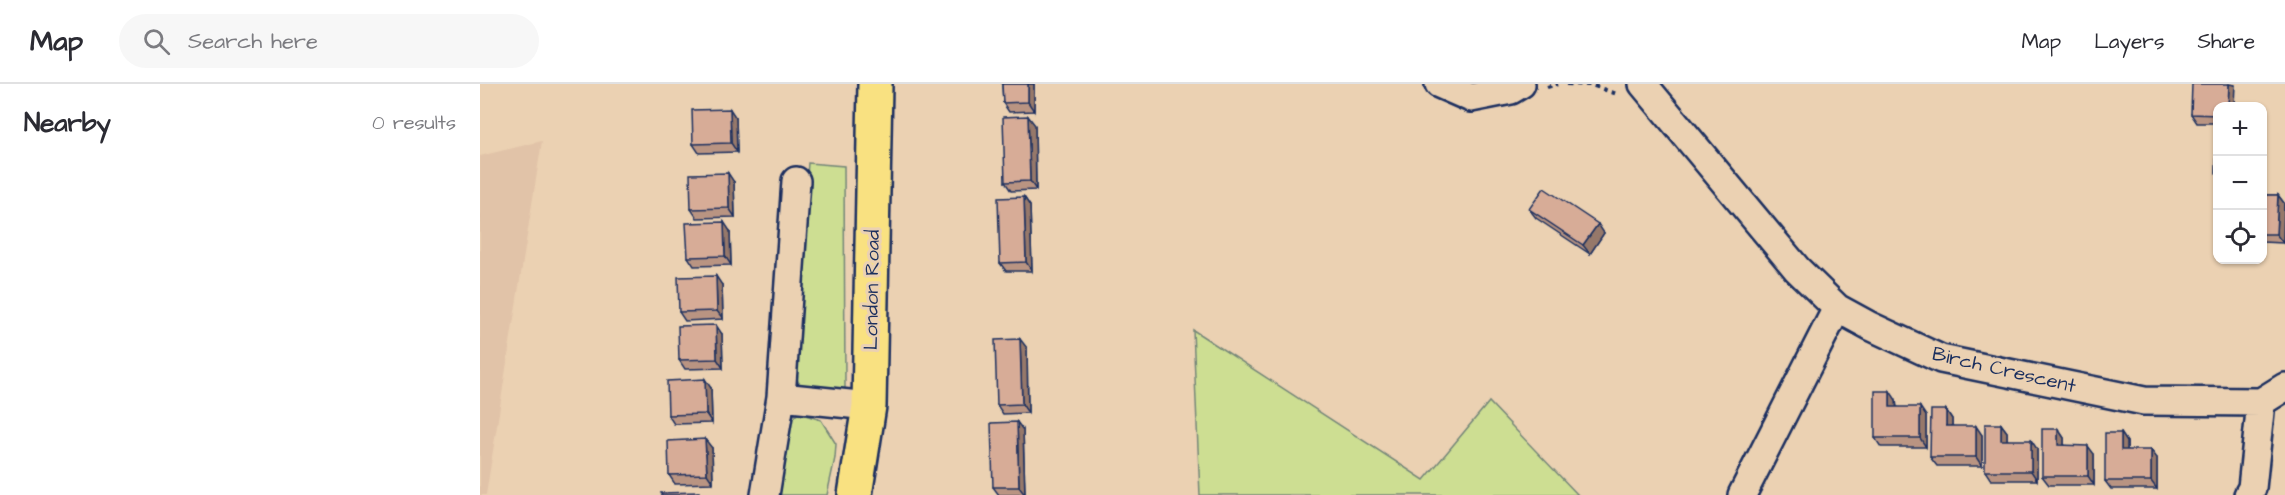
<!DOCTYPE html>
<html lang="en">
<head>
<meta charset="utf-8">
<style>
  :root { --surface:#fff; --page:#f7f7f7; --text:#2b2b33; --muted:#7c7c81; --line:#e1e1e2 }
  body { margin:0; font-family:"Architects Daughter",sans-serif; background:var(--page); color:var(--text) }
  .controls { position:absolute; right:18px; top:18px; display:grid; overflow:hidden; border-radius:12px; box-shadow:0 2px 4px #0004 }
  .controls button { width:54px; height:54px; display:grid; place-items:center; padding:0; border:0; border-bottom:2px solid var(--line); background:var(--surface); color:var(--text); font:30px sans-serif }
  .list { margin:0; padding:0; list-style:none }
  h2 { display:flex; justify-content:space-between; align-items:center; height:78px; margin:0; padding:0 24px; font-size:26px }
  h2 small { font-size:20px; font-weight:400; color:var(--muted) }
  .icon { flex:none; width:33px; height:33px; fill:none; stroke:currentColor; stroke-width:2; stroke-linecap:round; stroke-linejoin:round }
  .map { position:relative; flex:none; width:1805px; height:411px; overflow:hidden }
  header { display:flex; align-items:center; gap:36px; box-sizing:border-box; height:84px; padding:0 30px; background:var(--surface); border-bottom:2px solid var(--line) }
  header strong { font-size:28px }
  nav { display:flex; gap:33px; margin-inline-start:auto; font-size:21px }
  .search { width:420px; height:54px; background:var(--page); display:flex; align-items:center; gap:15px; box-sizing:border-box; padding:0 21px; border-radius:33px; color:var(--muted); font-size:22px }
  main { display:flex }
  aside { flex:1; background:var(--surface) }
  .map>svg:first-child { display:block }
  .built { fill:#e1c3a8 }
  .green { fill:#cdde92; stroke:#748678; stroke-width:1.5 }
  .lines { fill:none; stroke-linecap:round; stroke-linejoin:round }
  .minor-casing { stroke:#1b2f5e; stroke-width:32 }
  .primary-casing { stroke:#1b2f5e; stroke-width:38 }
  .path { stroke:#1b2f5e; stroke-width:4; stroke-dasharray:4.5 4.5; stroke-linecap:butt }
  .minor { stroke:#ebd1b2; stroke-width:27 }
  .primary { stroke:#f9e181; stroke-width:33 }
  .wall { fill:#b99482; stroke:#1b2f5e; stroke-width:1.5 }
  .shaded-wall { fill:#96786a; stroke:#1b2f5e; stroke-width:1.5 }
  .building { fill:#d7ac97; stroke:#1b2f5e; stroke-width:1.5 }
  .labels { text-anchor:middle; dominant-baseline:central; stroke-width:6; stroke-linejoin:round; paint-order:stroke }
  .street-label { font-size:20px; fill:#1b2f5e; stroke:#ebd1b2 }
</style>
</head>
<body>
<header>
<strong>Map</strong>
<div class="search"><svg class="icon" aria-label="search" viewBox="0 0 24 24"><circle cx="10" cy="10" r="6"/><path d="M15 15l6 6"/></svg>Search here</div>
<nav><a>Map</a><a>Layers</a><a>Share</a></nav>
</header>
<main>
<aside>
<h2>Nearby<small>0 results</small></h2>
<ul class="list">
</ul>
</aside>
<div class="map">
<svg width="1805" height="411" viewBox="0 0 1805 411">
  <rect width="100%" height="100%" fill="#ebd1b2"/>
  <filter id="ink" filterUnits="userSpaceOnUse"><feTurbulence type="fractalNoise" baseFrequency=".0167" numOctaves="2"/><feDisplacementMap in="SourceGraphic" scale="12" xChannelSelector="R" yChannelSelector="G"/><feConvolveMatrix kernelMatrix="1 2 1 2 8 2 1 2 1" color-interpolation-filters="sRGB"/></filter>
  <g filter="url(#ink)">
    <path class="built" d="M 62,57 L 6,411 L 0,411 L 0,72 Z"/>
    <path class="green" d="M 328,79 L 364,82 L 365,305 L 321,303 L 313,287 Z
      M 713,246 L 944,396 L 1009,318 L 1098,411 L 720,411 Z
      M 319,329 L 341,336 L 356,360 L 355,374 L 347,411 L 293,411 L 303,341 Z"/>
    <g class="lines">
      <g class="minor-casing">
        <path id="minor" d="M 959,0 L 991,14 L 1031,6 L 1041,0
          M 1163,0 L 1317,185 L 1357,224 L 1390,242 L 1461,275 L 1664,317 L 1781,318 L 1805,303
          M 301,313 L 389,322
          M 285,411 L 301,313 L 316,97
          M 1262,411 L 1357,224
          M 1768,411 L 1772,404 L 1781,318"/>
      </g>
      <g class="primary-casing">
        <path id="primary" d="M 375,411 L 389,322 L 395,0"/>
      </g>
      <path class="path" d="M 1087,0 L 1111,1 L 1137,10
        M 1067,3 L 1078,0"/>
      <use href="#minor" class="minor"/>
      <use href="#primary" class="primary"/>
    </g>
    <path class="wall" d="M 522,0 L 554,0 L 554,27 L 529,28 L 523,19 Z
      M 1755,1 L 1737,22 L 1737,39 L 1717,39 L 1711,30 Z
      M 256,34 L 257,68 L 219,69 L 213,60 Z
      M 555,41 L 556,106 L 531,107 L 525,98 Z
      M 254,98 L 255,133 L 217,134 L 211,125 Z
      M 1782,111 L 1798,111 L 1804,119 L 1803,159 L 1782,158 Z
      M 544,113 L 550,122 L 552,187 L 526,187 L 520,179 Z
      M 1049,125 L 1124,149 L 1110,170 L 1056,134 Z
      M 250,147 L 251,181 L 214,182 L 208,173 Z
      M 242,201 L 243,235 L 205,237 L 199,228 Z
      M 242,250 L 243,284 L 205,285 L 199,276 Z
      M 547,264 L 548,329 L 523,330 L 517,321 Z
      M 231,304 L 232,339 L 194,340 L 188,331 Z
      M 1416,316 L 1417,323 L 1446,332 L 1446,363 L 1401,363 L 1395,354 Z
      M 1466,326 L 1472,335 L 1472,342 L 1502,351 L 1502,382 L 1457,382 L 1450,373 Z
      M 1521,340 L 1527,348 L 1527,356 L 1557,365 L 1557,396 L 1511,396 L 1505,387 Z
      M 1578,345 L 1584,354 L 1584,361 L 1614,370 L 1614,401 L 1569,401 L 1562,392 Z
      M 543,346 L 545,411 L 519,411 L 513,403 Z
      M 1641,349 L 1647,358 L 1647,366 L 1677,374 L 1677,405 L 1631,405 L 1625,397 Z
      M 232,364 L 233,399 L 195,400 L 189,391 Z"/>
    <path class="shaded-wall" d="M 548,0 L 554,0 L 554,27 L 548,18 Z
      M 1749,0 L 1755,1 L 1754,22 L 1748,22 Z
      M 250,25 L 256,34 L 257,68 L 251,59 Z
      M 548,32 L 555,41 L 556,106 L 550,97 Z
      M 248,89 L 254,98 L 255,133 L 249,124 Z
      M 1798,111 L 1804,119 L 1803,159 L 1796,150 Z
      M 544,113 L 550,122 L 552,187 L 546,178 Z
      M 244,138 L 250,147 L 251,181 L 245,172 Z
      M 1118,140 L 1124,149 L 1110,170 L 1103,161 Z
      M 236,192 L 242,201 L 243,235 L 237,227 Z
      M 236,241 L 242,250 L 243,284 L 237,275 Z
      M 540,255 L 547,264 L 548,329 L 542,320 Z
      M 225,295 L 231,304 L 232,339 L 226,330 Z
      M 1410,307 L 1416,316 L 1417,332 L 1410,323 Z
      M 1440,323 L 1446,332 L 1446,363 L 1440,354 Z
      M 1466,326 L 1472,335 L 1472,351 L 1466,342 Z
      M 537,338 L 543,346 L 545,411 L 539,403 Z
      M 1521,340 L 1527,348 L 1527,365 L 1521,356 Z
      M 1496,342 L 1502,351 L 1502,382 L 1496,373 Z
      M 1578,345 L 1584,354 L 1584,370 L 1578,361 Z
      M 1641,349 L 1647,358 L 1647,375 L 1641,366 Z
      M 225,355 L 232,364 L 233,399 L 227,390 Z
      M 1551,356 L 1557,365 L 1557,396 L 1551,387 Z
      M 1608,362 L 1614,370 L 1614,401 L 1608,392 Z
      M 1671,366 L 1677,374 L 1677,405 L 1671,397 Z"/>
    <path class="building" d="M 522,0 L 548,0 L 548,18 L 523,19 Z
      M 1712,0 L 1749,0 L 1748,22 L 1737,22 L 1737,31 L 1711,30 Z
      M 250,25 L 251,59 L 213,60 L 212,26 Z
      M 548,32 L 550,97 L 525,98 L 523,33 Z
      M 1737,51 L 1737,89 L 1736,89 Z
      M 248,89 L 249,124 L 211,125 L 210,90 Z
      M 1064,104 L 1118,140 L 1103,161 L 1049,125 Z
      M 1782,111 L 1798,111 L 1796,150 L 1782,150 Z
      M 544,113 L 546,178 L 520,179 L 518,114 Z
      M 244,138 L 245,172 L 208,173 L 206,139 Z
      M 236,192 L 237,227 L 199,228 L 198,193 Z
      M 236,241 L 237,275 L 199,276 L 198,242 Z
      M 540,255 L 542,320 L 517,321 L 515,256 Z
      M 225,295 L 226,330 L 188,331 L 187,297 Z
      M 1395,307 L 1410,307 L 1410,323 L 1440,323 L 1440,354 L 1395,354 Z
      M 1451,326 L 1466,326 L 1466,342 L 1496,342 L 1496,373 L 1450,373 Z
      M 537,338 L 539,403 L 513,403 L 511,339 Z
      M 1505,340 L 1521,340 L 1521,356 L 1551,356 L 1551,387 L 1505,387 Z
      M 1562,345 L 1578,345 L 1578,361 L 1608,362 L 1608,392 L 1562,392 Z
      M 1625,349 L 1641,349 L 1641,366 L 1671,366 L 1671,397 L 1625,397 Z
      M 225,355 L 227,390 L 189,391 L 188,357 Z
      M 219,408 L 219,411 L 182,411 L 181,409 Z"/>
  </g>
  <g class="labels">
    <g class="street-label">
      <text transform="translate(392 206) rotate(-89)">London Road</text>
      <text transform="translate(1524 286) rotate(13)">Birch Crescent</text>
    </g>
  </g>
</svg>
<div class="controls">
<button>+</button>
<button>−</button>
<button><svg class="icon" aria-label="locate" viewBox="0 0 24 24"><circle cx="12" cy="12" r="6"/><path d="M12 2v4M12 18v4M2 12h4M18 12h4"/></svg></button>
</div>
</div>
</main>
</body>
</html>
